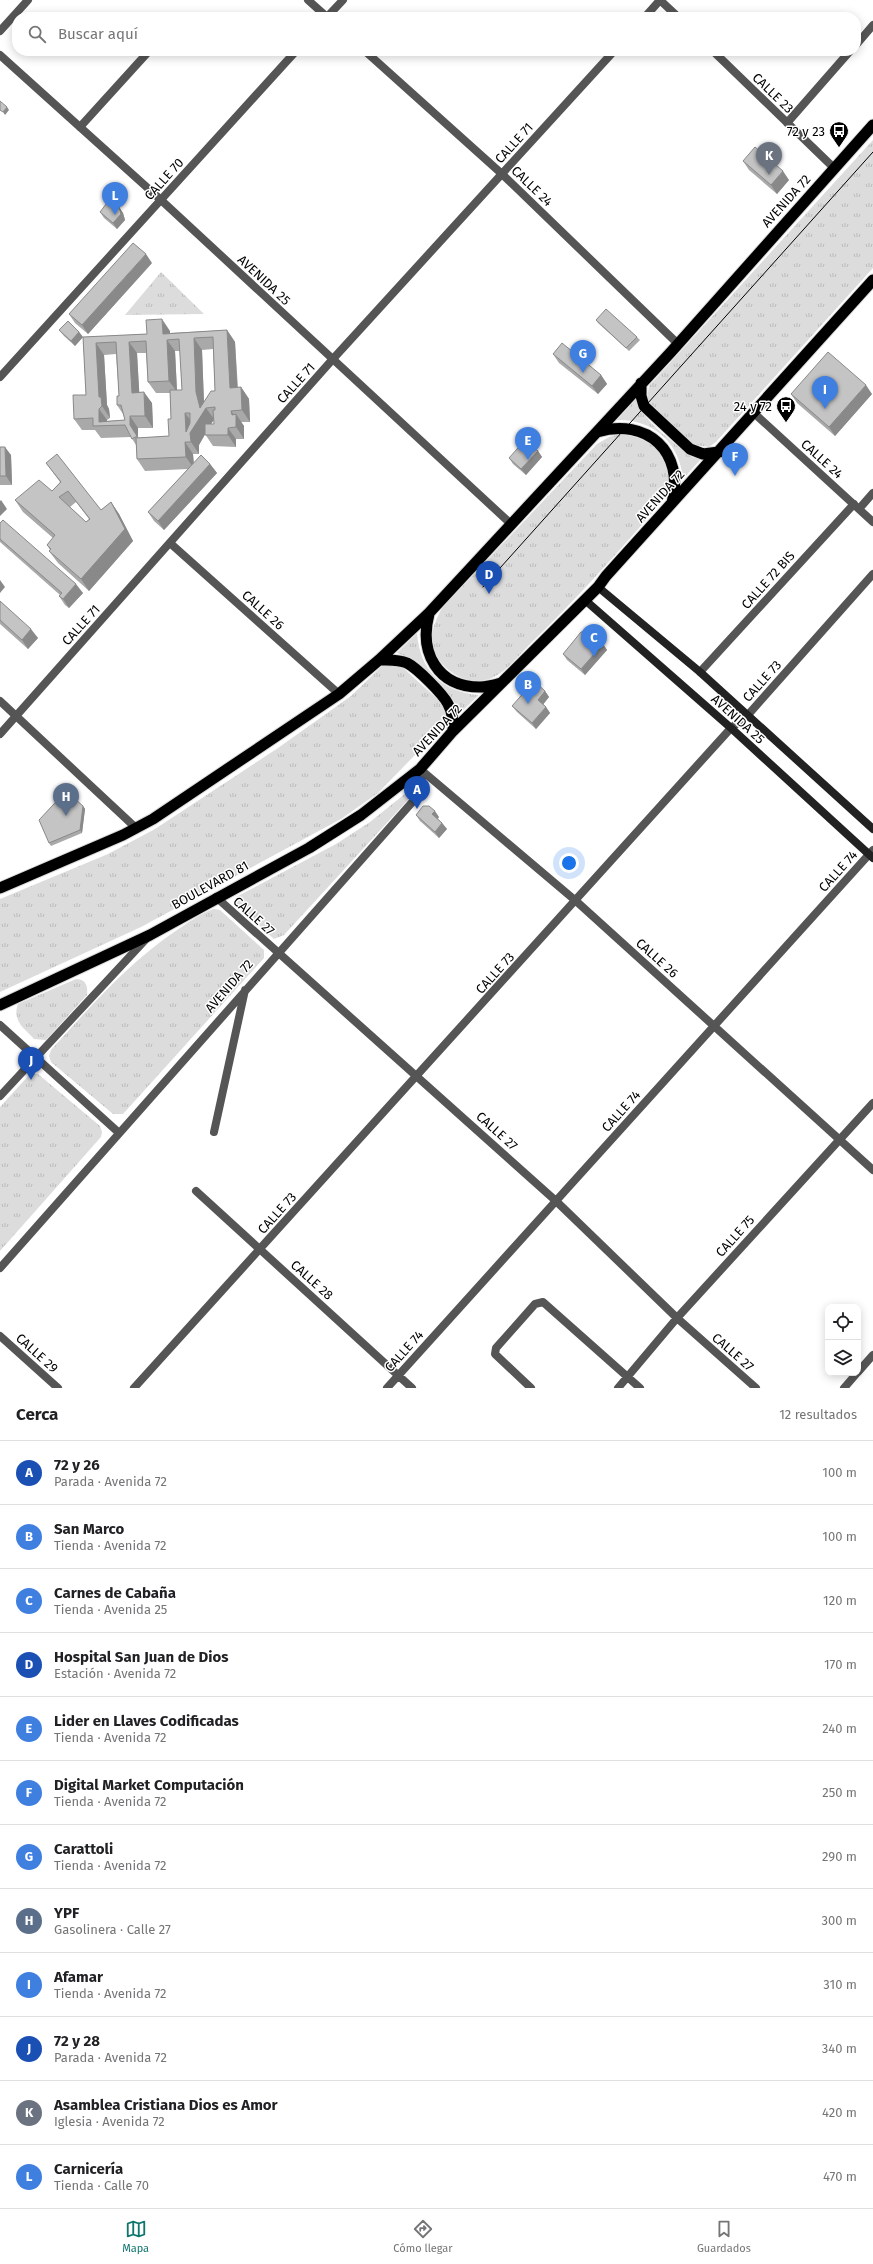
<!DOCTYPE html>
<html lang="es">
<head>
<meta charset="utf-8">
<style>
  :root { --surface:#fff; --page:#f6f6f6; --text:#202124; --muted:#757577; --line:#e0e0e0; --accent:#0f766e }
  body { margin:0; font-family:"Fira Sans",sans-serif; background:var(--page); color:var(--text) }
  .controls { position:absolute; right:12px; bottom:12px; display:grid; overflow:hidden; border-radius:8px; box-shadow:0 2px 10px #0003 }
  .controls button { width:36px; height:36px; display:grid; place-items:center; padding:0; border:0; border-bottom:1px solid var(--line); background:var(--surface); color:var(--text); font:20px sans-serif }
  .you { position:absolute; left:569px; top:863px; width:14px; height:14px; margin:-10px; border:3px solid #fff; border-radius:50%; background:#1a73e8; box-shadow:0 0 0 6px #1a73e833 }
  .badge { display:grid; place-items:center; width:26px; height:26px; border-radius:50%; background:var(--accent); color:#fff; font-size:13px; font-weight:700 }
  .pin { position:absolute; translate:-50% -33px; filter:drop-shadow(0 1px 2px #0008) }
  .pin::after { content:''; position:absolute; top:21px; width:14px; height:12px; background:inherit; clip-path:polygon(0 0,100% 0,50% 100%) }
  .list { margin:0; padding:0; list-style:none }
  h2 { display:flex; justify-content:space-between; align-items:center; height:52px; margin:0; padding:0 16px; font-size:17px }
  h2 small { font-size:13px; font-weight:400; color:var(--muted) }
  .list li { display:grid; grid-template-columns:26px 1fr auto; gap:12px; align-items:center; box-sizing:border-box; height:64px; padding:0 16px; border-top:1px solid var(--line) }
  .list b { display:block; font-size:15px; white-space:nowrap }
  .list p { margin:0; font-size:13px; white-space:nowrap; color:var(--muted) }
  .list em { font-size:13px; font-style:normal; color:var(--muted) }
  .icon { flex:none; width:22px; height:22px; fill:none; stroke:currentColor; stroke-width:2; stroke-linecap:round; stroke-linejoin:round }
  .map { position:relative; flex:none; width:873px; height:1388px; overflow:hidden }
  .search { position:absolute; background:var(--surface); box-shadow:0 2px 10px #0003; left:12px; right:12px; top:12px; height:44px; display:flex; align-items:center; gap:10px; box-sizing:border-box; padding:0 14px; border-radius:16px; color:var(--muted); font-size:15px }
  .sheet { height:820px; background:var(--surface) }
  nav { display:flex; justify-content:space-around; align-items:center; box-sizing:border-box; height:56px; border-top:1px solid var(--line); background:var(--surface); font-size:11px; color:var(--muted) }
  nav a { display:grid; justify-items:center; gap:2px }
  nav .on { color:var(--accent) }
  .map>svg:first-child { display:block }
  .grass { fill:url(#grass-tufts) }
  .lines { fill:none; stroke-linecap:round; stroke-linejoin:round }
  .trunk-casing { stroke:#dbdbdb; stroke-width:13 }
  .minor { stroke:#555; stroke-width:8 }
  .tertiary { stroke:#555; stroke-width:8 }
  .secondary { stroke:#222; stroke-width:8 }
  .trunk { stroke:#000; stroke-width:11 }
  .tram { stroke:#000; stroke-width:1 }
  .wall { fill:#a9a9a9; fill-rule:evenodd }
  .shaded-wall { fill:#898989 }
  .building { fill:#c4c4c4; stroke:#898989; fill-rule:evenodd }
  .labels { text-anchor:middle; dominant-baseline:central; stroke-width:3; stroke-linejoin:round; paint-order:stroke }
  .street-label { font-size:13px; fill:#000; stroke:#fff }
  .poi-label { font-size:13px; fill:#000; stroke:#fff; text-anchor:end }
</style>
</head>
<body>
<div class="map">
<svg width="873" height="1388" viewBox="0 0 873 1388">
  <defs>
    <pattern id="grass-tufts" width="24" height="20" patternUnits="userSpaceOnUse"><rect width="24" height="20" fill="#dcdcdc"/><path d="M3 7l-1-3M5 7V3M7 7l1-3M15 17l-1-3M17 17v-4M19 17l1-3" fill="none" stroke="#bbb"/></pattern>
  </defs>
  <rect width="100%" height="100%" fill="#fff"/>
  <path class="grass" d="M 873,140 L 873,268 L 716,442 L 709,447 L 694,445 L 650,405 L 647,399 L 649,386 Z
    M 161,272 L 204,314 L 125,315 Z
    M 636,399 C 641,419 670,439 686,453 L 692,457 L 701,459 L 683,479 C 680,443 653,419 617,420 Z
    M 619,434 C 658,437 682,467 660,504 C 618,552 576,600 530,644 C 518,656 505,674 489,679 C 466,686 443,671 434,651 C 428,637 435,621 442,608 L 597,444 L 609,437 Z
    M 417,633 C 420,670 441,692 479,695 L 460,713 C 454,693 417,659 397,653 Z
    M 384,664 L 400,665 L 448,709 L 447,722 L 378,793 L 341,819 L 141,927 L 0,992 L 0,899 L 108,854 L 155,829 L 278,748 L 351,696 Z
    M 416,785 L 418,789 L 284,935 L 274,939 L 237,906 L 236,897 L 336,844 L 370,822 Z
    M 214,909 L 220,910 L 264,950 L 264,958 L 123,1114 L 113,1114 L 51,1062 L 49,1056 L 51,1050 C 90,1007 128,963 177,930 C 188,923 201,913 214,909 Z
    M 76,979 C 86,979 88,986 87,995 L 46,1040 L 34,1039 C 24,1028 12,1021 18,1004 Z
    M 30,1074 L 38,1074 L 100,1126 L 102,1132 L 101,1137 L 0,1251 L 0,1107 Z"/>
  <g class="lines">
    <g class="trunk-casing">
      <path id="trunk" d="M 641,383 L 641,396 L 644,406 L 690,449 L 703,454 L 719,452
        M 597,432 C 647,417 685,452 672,503
        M 429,614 C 419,652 437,687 480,687 C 487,687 494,685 501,683
        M 379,660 C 389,660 398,659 407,663 C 417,668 443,694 448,704 C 453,713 453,722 453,731
        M 0,888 L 123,835 L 153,819 L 339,694 L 379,660 L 429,613 L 671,352 L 873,125
        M 0,1005 L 150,935 L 309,848 L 361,815 L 420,769 L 453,731 L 598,587 L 606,576 L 873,280"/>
    </g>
    <path class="minor" d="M 308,0 L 327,17
      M 660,0 L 678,17
      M 327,17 L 343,0
      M 645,17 L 660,0
      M 0,31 L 28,0
      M 856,45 L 873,25
      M 365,51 L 502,174 L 677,343
      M 713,51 L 834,168
      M 787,123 L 850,51
      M 80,127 L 149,51
      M 0,377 L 296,51
      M 755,414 L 873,522
      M 859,509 L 873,493
      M 170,543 L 339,694
      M 700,672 L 854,504
      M 0,701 L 136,828
      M 0,734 L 332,360 L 614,51
      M 420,769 L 576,901 L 873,1170
      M 216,897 L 556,1201 L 677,1318 L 756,1388
      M 0,1025 L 118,1132
      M 0,1096 L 147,938
      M 214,1132 L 245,990
      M 196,1191 L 412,1388
      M 0,1268 L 423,790 L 420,769
      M 0,1336 L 58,1388
      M 858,1372 L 873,1355
      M 134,1388 L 731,728 L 747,716 L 873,574
      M 387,1388 L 873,850
      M 531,1388 L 495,1354 L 496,1348 L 535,1304 L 543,1302 L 640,1388
      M 618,1388 L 677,1318 L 873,1103
      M 844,1388 L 857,1373"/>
    <path class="tertiary" d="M 0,55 L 161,200 L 511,524"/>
    <path class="secondary" d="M 598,587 L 700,672 L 873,829
      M 585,600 L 731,728 L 873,858"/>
    <use href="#trunk" class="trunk"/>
    <path class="tram" d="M 483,587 L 873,152"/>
  </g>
  <path class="wall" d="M 743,161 L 789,180 L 777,194 L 749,170 Z
    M 119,207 L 123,213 L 125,220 L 117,229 L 104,218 L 100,212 Z
    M 152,263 L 88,334 L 75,323 L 69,314 Z
    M 596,320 L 637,337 L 640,340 L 629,351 L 598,323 Z
    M 59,330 L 79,332 L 83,337 L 75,346 L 64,336 Z
    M 227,330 L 235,342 L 238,388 L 241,387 L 249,399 L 250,422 L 241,422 L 244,426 L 244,439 L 236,439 L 236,447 L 213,446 L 205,434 L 199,445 L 199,454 L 193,454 L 194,463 L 210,464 L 217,473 L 164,530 L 154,521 L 148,512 L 188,469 L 145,471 L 137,459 L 136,445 L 131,437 L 101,438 L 95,430 L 82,430 L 74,419 L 86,395 L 83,337 L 147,334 L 170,331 L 170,333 ZM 213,349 L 215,391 L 204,402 L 202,350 ZM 175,351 L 180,351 L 182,390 L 177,390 ZM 137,353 L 146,353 L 148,382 L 156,393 L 170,393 L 171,419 L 169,436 L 139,438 L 138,437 L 138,428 L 153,428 L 152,403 L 139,392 ZM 116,354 L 119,396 L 117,405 L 123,414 L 125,420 L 107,421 L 107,420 L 110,418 L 109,409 L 107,405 L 104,355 ZM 214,420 L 214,424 L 211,424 Z
    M 553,354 L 601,375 L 607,384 L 598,394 L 559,363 Z
    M 791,394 L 872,394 L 835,436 L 797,403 Z
    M 0,447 L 11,455 L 12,485 L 0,485 Z
    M 538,451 L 542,457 L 526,475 L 513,464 L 509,458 Z
    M 46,463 L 101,510 L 111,502 L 119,514 L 133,541 L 89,591 L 58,563 L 49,551 L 50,550 L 47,545 L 53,538 L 23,512 L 15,500 L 52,491 L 60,482 ZM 76,502 L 89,519 L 86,522 L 70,507 Z
    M 0,523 L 83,593 L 69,608 L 65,605 L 59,596 L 60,595 L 0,542 Z
    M 0,601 L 38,638 L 28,649 L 0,624 Z
    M 603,644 L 607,650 L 585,675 L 567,660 L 563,654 Z
    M 545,691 L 549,697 L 543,704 L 546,707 L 550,713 L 536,729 L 517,712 L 512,706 Z
    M 83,806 L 85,809 L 82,833 L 51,846 L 49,843 Z
    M 416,815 L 439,817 L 438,819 L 442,823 L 447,829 L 439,838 L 420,821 Z"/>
  <path class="shaded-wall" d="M 7,107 L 9,110 L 5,115 L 3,112 Z
    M 783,171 L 789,180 L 777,194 L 771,185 Z
    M 119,207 L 123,213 L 125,220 L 117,229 L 113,223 Z
    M 146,254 L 152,263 L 88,334 L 82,325 Z
    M 162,319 L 170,331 L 170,340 L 167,340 L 175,351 L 177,392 L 169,381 L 163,334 Z
    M 227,330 L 235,342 L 238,400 L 230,388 Z
    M 79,332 L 83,337 L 75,346 L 71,341 Z
    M 194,338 L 202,350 L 204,404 L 206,408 L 214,419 L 199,445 L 199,454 L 191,442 L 186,432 L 185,413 L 194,425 L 200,408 L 196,392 Z
    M 129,342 L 137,353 L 140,404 L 132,393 Z
    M 96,343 L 104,355 L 107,405 L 109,409 L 110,418 L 102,406 L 99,397 Z
    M 601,375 L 607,384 L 598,394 L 592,386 Z
    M 866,385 L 872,394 L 835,436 L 829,427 Z
    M 241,387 L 249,399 L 250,422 L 242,410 Z
    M 144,392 L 152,403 L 153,428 L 145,416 Z
    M 99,409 L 107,420 L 107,426 L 99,422 Z
    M 231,411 L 236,417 L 236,414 L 244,426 L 244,439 L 236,427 L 232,415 Z
    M 130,416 L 138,428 L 138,437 L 145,448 L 137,436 L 130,425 Z
    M 228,428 L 236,439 L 236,447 L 228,435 Z
    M 185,442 L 193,454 L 194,469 L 186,457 Z
    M 5,447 L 11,455 L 12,485 L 6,476 Z
    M 538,451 L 542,457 L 526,475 L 521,469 Z
    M 210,464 L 217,473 L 164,530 L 158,521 Z
    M 1,500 L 7,509 L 0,516 L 0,501 Z
    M 111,502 L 119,514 L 133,541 L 89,591 L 81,579 Z
    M 0,580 L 5,587 L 0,593 Z
    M 76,584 L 83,593 L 69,608 L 63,599 Z
    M 31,629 L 38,638 L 28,649 L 22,640 Z
    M 603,644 L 607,650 L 585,675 L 581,669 Z
    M 545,691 L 549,697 L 542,706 L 538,700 Z
    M 546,707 L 550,713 L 536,729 L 532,723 Z
    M 83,806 L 85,809 L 82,833 L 80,830 Z
    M 435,811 L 439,817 L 436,820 L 432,814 Z
    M 442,823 L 447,829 L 439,838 L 435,832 Z"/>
  <path class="building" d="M 0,101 L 7,107 L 3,112 L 0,110 Z
    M 755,147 L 783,171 L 771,185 L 743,161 Z
    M 110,199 L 119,207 L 121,214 L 113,223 L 100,212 Z
    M 133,243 L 146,254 L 82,325 L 69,314 Z
    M 606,309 L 637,337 L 626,348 L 596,320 Z
    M 162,319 L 163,334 L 227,330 L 230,388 L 241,387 L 242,410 L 231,411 L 232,415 L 236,414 L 236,427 L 228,428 L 228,435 L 205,435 L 205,424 L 214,424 L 213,410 L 215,410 L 215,407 L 206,408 L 190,433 L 191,442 L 185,442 L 186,457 L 137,459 L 136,438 L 169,436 L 168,419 L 171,419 L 170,390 L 182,390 L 179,339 L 167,340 L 169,381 L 148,382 L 146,341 L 129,342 L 132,393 L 144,392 L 145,416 L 130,416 L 130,425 L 137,436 L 132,439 L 125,425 L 93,426 L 93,418 L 74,419 L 73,395 L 86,395 L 83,337 L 147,334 L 146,320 ZM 213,337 L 215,391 L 211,391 L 200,408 L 196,392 L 194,338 ZM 116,342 L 119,396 L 117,396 L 117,405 L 121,405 L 125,420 L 99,422 L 99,409 L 102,406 L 101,397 L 99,397 L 96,343 ZM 185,413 L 190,413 L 190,423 L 186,432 Z
    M 68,321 L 79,332 L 71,341 L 59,330 Z
    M 562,343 L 601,375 L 592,386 L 553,354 Z
    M 828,352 L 866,385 L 829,427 L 791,394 Z
    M 525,440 L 538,451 L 521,469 L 509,458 Z
    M 0,447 L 5,447 L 6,476 L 0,476 Z
    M 57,454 L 101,510 L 111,502 L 125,529 L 81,579 L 49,551 L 51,549 L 47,545 L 55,535 L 15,500 L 39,480 L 52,491 L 61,482 L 46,463 ZM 68,491 L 90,519 L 86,522 L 59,497 Z
    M 201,455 L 210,464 L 158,521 L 148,512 Z
    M 3,520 L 76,584 L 63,599 L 59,596 L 62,593 L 0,539 L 0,523 Z
    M 0,601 L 31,629 L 22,640 L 0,620 Z
    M 588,631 L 603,644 L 581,669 L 563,654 L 581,632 Z
    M 534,681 L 545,691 L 538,700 L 546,707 L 532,723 L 512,706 Z
    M 66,791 L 83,806 L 80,830 L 49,843 L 39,820 Z
    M 423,806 L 429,806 L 435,811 L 432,814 L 442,823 L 435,832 L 416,815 Z"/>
  <defs>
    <g id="bus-pin" transform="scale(1)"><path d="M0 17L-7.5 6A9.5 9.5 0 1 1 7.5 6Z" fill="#000" stroke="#fff"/><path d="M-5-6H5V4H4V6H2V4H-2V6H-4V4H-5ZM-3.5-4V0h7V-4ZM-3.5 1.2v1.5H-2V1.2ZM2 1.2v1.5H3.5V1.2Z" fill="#fff"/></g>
  </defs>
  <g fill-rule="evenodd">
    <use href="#bus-pin" x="839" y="131"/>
    <use href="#bus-pin" x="786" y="406"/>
  </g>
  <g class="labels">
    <g class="street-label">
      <text transform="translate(773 93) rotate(44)">CALLE 23</text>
      <text transform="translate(514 143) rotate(-48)">CALLE 71</text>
      <text transform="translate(164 179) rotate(-48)">CALLE 70</text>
      <text transform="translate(532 186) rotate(44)">CALLE 24</text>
      <text transform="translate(786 201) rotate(-48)">AVENIDA 72</text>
      <text transform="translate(264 280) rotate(43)">AVENIDA 25</text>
      <text transform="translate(296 383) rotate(-48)">CALLE 71</text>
      <text transform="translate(822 459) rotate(42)">CALLE 24</text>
      <text transform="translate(660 496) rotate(-48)">AVENIDA 72</text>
      <text transform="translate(768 580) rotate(-48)">CALLE 72 BIS</text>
      <text transform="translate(263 610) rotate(42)">CALLE 26</text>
      <text transform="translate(81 625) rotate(-48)">CALLE 71</text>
      <text transform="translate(762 681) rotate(-48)">CALLE 73</text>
      <text transform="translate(738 719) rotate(42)">AVENIDA 25</text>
      <text transform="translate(437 730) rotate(-47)">AVENIDA 72</text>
      <text transform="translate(838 871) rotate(-48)">CALLE 74</text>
      <text transform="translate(210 885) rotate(-29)">BOULEVARD 81</text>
      <text transform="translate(254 916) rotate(42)">CALLE 27</text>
      <text transform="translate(657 958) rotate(42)">CALLE 26</text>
      <text transform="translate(495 973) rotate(-48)">CALLE 73</text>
      <text transform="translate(229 986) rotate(-49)">AVENIDA 72</text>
      <text transform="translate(621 1111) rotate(-48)">CALLE 74</text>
      <text transform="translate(497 1131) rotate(42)">CALLE 27</text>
      <text transform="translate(277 1213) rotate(-48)">CALLE 73</text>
      <text transform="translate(735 1236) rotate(-48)">CALLE 75</text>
      <text transform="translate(312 1280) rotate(42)">CALLE 28</text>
      <text transform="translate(404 1351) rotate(-48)">CALLE 74</text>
      <text transform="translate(733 1352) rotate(41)">CALLE 27</text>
      <text transform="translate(37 1353) rotate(42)">CALLE 29</text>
    </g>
    <g class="poi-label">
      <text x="825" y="131">72 y 23</text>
      <text x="772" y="406">24 y 72</text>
    </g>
  </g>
</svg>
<div class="controls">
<button><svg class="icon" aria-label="locate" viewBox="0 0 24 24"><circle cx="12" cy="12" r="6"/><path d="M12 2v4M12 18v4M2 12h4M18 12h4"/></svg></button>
<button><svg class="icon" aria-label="layers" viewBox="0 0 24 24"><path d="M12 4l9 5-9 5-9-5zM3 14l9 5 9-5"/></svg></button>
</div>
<div class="you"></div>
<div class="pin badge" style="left:417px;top:809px;background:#1a4fb4">A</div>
<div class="pin badge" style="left:528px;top:704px;background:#3f7fe0">B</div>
<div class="pin badge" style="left:594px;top:657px;background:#3f7fe0">C</div>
<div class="pin badge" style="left:489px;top:594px;background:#1a4fb4">D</div>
<div class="pin badge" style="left:528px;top:460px;background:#3f7fe0">E</div>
<div class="pin badge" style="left:735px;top:476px;background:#3f7fe0">F</div>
<div class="pin badge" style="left:583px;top:373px;background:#3f7fe0">G</div>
<div class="pin badge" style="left:66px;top:816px;background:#5c6f8a">H</div>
<div class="pin badge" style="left:825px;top:409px;background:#3f7fe0">I</div>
<div class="pin badge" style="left:31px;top:1080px;background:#1a4fb4">J</div>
<div class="pin badge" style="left:769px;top:175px;background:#6b7280">K</div>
<div class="pin badge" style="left:115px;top:215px;background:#3f7fe0">L</div>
<div class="search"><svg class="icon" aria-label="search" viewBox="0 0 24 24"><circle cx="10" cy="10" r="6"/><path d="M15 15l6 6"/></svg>Buscar aquí</div>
</div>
<section class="sheet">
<h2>Cerca<small>12 resultados</small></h2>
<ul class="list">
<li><span class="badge" style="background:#1a4fb4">A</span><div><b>72 y 26</b><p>Parada · Avenida 72</p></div><em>100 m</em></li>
<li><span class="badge" style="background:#3f7fe0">B</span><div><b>San Marco</b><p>Tienda · Avenida 72</p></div><em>100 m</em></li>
<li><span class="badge" style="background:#3f7fe0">C</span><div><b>Carnes de Cabaña</b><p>Tienda · Avenida 25</p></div><em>120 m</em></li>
<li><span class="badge" style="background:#1a4fb4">D</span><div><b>Hospital San Juan de Dios</b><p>Estación · Avenida 72</p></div><em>170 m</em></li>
<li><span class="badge" style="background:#3f7fe0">E</span><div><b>Lider en Llaves Codificadas</b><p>Tienda · Avenida 72</p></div><em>240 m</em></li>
<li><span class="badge" style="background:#3f7fe0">F</span><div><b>Digital Market Computación</b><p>Tienda · Avenida 72</p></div><em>250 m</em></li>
<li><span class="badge" style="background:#3f7fe0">G</span><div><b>Carattoli</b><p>Tienda · Avenida 72</p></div><em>290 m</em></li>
<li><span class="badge" style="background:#5c6f8a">H</span><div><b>YPF</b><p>Gasolinera · Calle 27</p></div><em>300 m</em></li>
<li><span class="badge" style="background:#3f7fe0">I</span><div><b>Afamar</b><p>Tienda · Avenida 72</p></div><em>310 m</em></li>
<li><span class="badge" style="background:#1a4fb4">J</span><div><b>72 y 28</b><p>Parada · Avenida 72</p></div><em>340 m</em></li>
<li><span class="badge" style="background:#6b7280">K</span><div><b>Asamblea Cristiana Dios es Amor</b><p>Iglesia · Avenida 72</p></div><em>420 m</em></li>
<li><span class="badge" style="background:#3f7fe0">L</span><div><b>Carnicería</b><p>Tienda · Calle 70</p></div><em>470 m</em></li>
</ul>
</section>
<nav>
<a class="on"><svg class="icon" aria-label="map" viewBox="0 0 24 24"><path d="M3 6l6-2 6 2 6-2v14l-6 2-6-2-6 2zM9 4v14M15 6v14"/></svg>Mapa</a>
<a><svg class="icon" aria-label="directions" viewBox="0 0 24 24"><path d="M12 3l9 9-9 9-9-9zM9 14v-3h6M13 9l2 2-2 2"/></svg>Cómo llegar</a>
<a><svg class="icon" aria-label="saved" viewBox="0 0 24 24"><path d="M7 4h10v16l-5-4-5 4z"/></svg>Guardados</a>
</nav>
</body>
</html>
